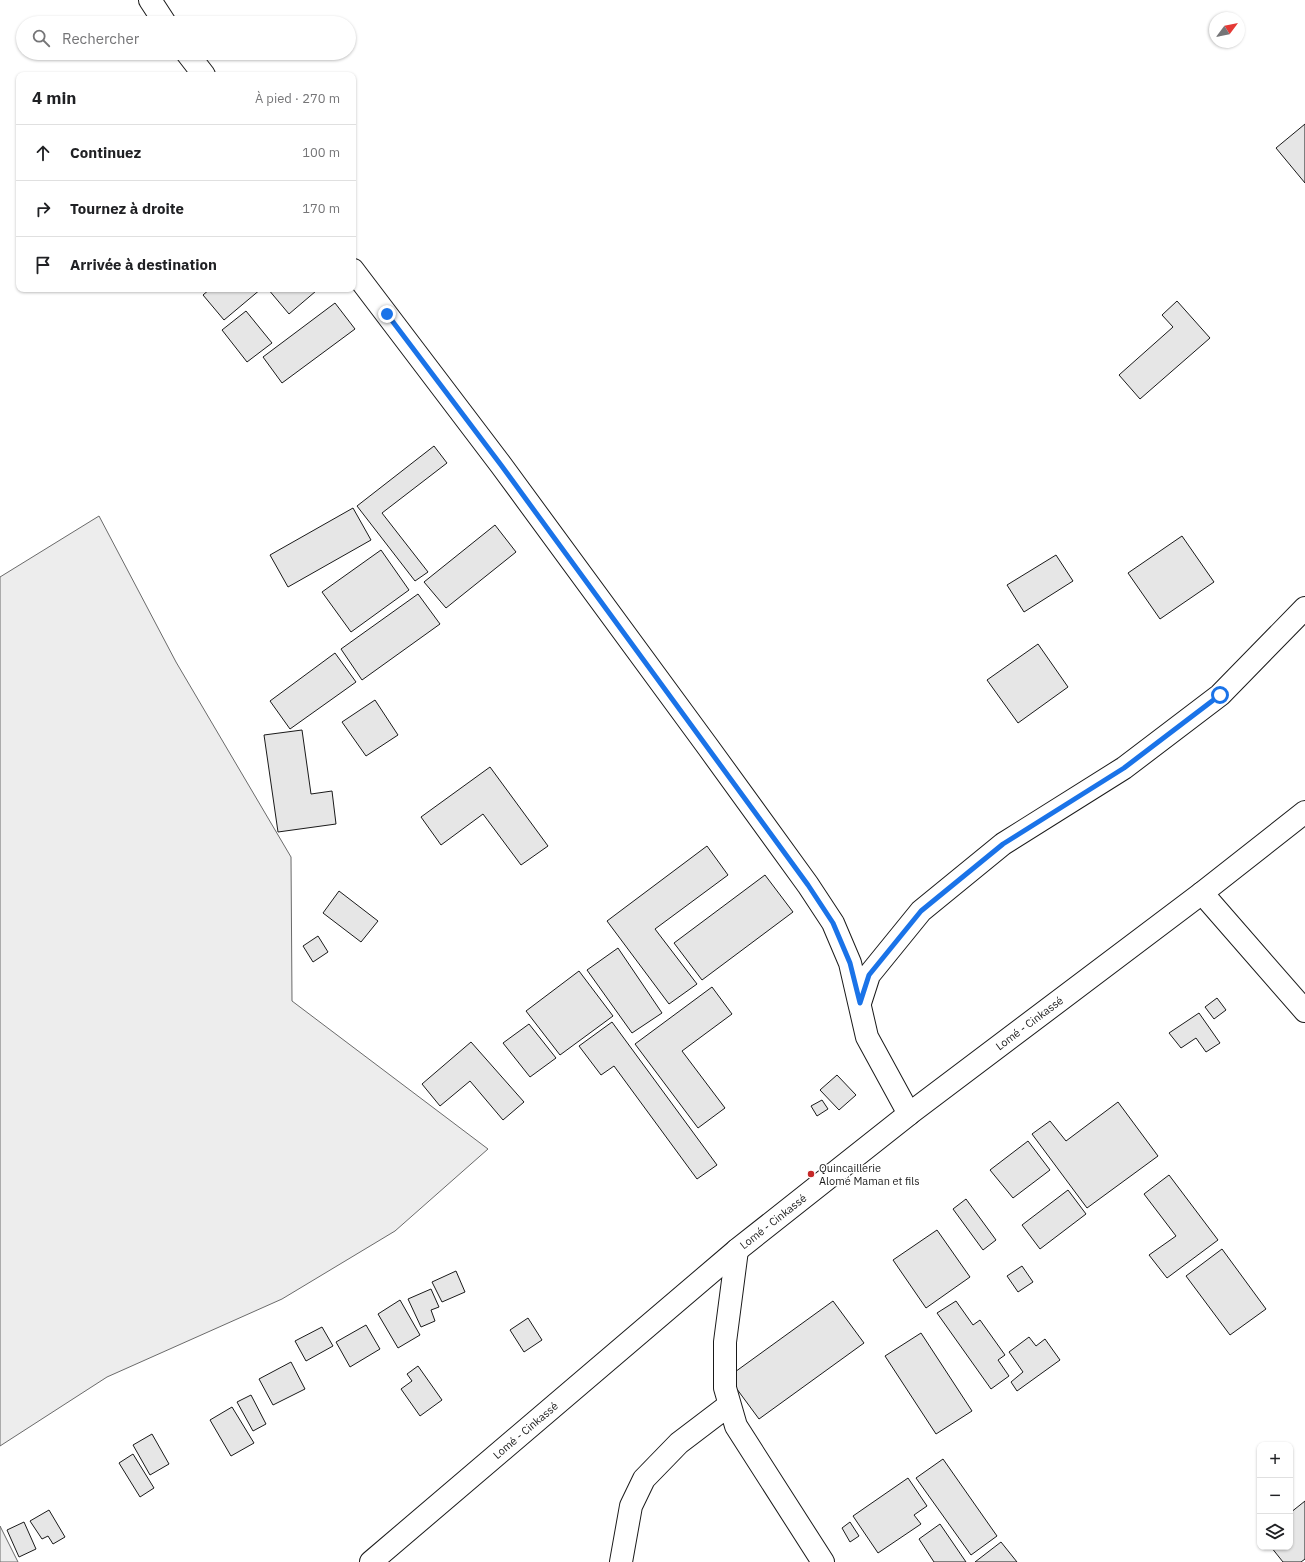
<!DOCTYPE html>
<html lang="fr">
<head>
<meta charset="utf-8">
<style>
  :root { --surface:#fff; --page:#f2f2f2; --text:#202124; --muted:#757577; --line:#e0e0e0 }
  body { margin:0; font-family:"IBM Plex Sans",sans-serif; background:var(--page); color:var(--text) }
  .controls { position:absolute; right:12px; bottom:12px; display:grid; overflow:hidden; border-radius:8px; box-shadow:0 1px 3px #0004 }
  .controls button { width:36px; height:36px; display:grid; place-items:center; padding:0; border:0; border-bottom:1px solid var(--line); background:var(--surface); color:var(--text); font:20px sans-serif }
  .compass { position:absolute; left:1209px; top:12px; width:36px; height:36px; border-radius:50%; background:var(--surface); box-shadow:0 1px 3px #0004; rotate:58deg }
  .stop { position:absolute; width:12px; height:12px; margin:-9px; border:3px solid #1a73e8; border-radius:50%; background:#fff }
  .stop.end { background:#1a73e8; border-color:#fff; box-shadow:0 1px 4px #0008 }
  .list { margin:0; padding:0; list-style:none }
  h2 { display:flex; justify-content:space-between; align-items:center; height:52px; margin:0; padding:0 16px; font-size:17px }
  h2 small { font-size:13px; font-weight:400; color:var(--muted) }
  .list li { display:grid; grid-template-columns:26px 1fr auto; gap:12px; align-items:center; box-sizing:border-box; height:56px; padding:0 16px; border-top:1px solid var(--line) }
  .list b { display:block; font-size:15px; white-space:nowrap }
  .list em { font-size:13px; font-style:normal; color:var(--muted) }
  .icon { flex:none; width:22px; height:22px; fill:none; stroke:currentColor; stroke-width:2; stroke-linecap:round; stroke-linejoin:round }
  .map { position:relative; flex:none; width:1305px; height:1562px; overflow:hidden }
  .search { position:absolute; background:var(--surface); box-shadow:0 1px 3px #0004; left:16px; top:16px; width:340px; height:44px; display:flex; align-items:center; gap:10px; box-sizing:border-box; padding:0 14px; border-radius:22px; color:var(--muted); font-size:15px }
  .panel { position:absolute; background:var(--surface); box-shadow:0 1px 3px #0004; left:16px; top:72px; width:340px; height:220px; border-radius:8px }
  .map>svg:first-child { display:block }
  .built { fill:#ededed; stroke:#6a6a6a }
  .building { fill:#e6e6e6; stroke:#1a1a1a }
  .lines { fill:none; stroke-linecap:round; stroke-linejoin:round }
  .street-casing { stroke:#1a1a1a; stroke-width:24 }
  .highway-casing { stroke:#1a1a1a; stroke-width:24 }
  .street { stroke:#fff; stroke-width:22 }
  .highway { stroke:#fff; stroke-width:22 }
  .route { stroke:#1a73e8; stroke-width:5 }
  .poi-dot { fill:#c62828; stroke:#fff; stroke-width:1.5 }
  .labels { text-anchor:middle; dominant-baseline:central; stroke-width:3; stroke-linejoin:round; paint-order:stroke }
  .street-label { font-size:11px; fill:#1a1a1a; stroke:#fff }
  .poi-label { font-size:11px; fill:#1a1a1a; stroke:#fff; text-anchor:start }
</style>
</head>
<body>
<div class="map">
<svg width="1305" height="1562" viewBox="0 0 1305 1562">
  <rect width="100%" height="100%" fill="#fff"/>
  <path class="built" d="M 99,516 L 176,662 L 291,857 L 292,1001 L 488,1149 L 395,1231 L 282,1299 L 107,1377 L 0,1446 L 0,577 Z
    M 0,1526 L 18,1562 L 0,1562 Z"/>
  <path class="building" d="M 1305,124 L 1305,183 L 1276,148 Z
    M 210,289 L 261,289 L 224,320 L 203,295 Z
    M 268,289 L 314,289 L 316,291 L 289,314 Z
    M 1177,301 L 1210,338 L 1140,399 L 1119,375 L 1173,327 L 1162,315 Z
    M 335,303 L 355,329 L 282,383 L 263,357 Z
    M 246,311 L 272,343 L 247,362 L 222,330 Z
    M 434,446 L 447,463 L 382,513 L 428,572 L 415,581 L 357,506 Z
    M 353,508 L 371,540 L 288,587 L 270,555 Z
    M 495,525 L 516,552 L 446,608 L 424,582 Z
    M 1182,536 L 1214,582 L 1160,619 L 1128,573 Z
    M 381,550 L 409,590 L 351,632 L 322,592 Z
    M 1056,555 L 1073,581 L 1024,612 L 1007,585 Z
    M 418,594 L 440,624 L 362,680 L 341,649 Z
    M 1038,644 L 1068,687 L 1018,723 L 987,680 Z
    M 335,653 L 356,682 L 290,729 L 270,701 Z
    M 375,700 L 398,735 L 366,756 L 342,722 Z
    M 302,730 L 311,794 L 332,791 L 336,824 L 278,832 L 264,735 Z
    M 490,767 L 548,846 L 521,865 L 483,814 L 441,845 L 421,817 Z
    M 707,846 L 728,875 L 655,929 L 697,984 L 669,1004 L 607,921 Z
    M 765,875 L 793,912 L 702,980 L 674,943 Z
    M 339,891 L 378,921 L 361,942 L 323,913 Z
    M 318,936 L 328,952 L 313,962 L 303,946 Z
    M 618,948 L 662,1013 L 632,1033 L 587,970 Z
    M 579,971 L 613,1016 L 560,1055 L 526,1011 Z
    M 712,987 L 732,1014 L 682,1051 L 725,1108 L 698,1128 L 635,1044 Z
    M 1217,998 L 1226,1010 L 1214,1019 L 1205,1007 Z
    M 1199,1013 L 1220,1043 L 1206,1052 L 1196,1038 L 1181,1048 L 1169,1033 Z
    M 612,1022 L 717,1165 L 697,1179 L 614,1066 L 601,1075 L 579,1046 Z
    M 529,1024 L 556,1058 L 530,1077 L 503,1043 Z
    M 471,1042 L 524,1102 L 503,1120 L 470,1081 L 440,1106 L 422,1084 Z
    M 837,1075 L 856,1095 L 839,1110 L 820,1090 Z
    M 822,1100 L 828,1109 L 817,1116 L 811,1106 Z
    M 1118,1102 L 1158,1156 L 1087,1208 L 1032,1134 L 1050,1121 L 1066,1141 Z
    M 1028,1141 L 1050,1170 L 1013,1198 L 990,1170 Z
    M 1169,1175 L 1218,1240 L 1167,1278 L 1149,1255 L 1176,1236 L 1144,1194 Z
    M 1068,1190 L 1086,1214 L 1040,1249 L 1022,1225 Z
    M 966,1199 L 996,1240 L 983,1250 L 953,1209 Z
    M 937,1230 L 970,1277 L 926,1308 L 893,1260 Z
    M 1222,1249 L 1266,1309 L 1230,1335 L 1186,1276 Z
    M 1022,1266 L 1033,1282 L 1018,1292 L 1007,1276 Z
    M 456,1271 L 465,1292 L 442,1302 L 432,1282 Z
    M 431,1289 L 439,1307 L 431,1310 L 435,1321 L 421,1327 L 408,1299 Z
    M 400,1300 L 420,1335 L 398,1348 L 378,1314 Z
    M 833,1301 L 864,1343 L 759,1419 L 728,1377 Z
    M 956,1301 L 973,1325 L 980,1320 L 1005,1355 L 998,1360 L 1009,1376 L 991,1389 L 937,1313 Z
    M 528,1318 L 542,1340 L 524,1352 L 510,1330 Z
    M 366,1325 L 380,1349 L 350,1367 L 336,1342 Z
    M 322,1327 L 333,1346 L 306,1361 L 295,1341 Z
    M 921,1333 L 972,1411 L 936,1434 L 885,1356 Z
    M 1029,1337 L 1036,1346 L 1045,1339 L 1060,1360 L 1017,1391 L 1011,1382 L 1023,1372 L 1009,1352 Z
    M 291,1362 L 305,1389 L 273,1405 L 259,1379 Z
    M 418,1366 L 442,1400 L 420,1416 L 401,1389 L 412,1381 L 407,1374 Z
    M 251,1395 L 266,1424 L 253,1431 L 237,1402 Z
    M 232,1407 L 254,1443 L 231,1456 L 210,1420 Z
    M 152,1434 L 169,1464 L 150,1475 L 133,1445 Z
    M 133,1454 L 154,1488 L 140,1497 L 119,1463 Z
    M 943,1459 L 997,1536 L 971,1555 L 916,1478 Z
    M 908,1478 L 927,1506 L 914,1515 L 921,1524 L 878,1553 L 853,1516 Z
    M 1305,1501 L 1305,1559 L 1301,1562 L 1283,1562 L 1271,1547 L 1290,1547 L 1290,1513 Z
    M 49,1510 L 65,1537 L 53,1544 L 48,1536 L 42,1539 L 30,1521 Z
    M 24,1522 L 36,1549 L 19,1557 L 7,1530 Z
    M 850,1522 L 859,1536 L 850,1542 L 842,1528 Z
    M 940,1524 L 966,1562 L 934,1562 L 919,1539 Z
    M 1001,1542 L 1017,1562 L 975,1562 Z"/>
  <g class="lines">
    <g class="street-casing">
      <path id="street" d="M 150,0 L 165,23
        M 187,53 L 204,75
        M 353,270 L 501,465 L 708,747 L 808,885 L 833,923 L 850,963 L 867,1037 L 909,1114
        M 1202,893 L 1305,1011
        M 860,1003 L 869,975 L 921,911 L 1003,844 L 1124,768 L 1220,695 L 1305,608
        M 737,1250 L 725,1342 L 725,1388 L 736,1426 L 823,1562
        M 621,1562 L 631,1506 L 644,1479 L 679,1443 L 729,1405"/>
    </g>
    <g class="highway-casing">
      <g id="highway">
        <path id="s1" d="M 371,1562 L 737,1250 L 909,1114 L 1202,893 L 1305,812"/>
      </g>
    </g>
    <use href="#street" class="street"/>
    <use href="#highway" class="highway"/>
  </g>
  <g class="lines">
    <path class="route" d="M 387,314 L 501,465 L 808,885 L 833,923 L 850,963 L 860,1003 L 869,975 L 921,911 L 1003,844 L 1124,768 L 1220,695"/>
  </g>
  <circle class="poi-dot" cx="811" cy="1174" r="4"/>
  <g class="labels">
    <g class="street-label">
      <text stroke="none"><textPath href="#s1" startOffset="851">Lomé - Cinkassé</textPath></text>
      <text stroke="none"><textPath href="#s1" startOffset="527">Lomé - Cinkassé</textPath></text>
      <text stroke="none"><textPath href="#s1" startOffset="203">Lomé - Cinkassé</textPath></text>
    </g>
    <g class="poi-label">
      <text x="819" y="1168">Quincaillerie<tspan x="819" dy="13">Alomé Maman et fils</tspan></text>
    </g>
  </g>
</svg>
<div class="controls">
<button>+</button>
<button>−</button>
<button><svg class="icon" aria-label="layers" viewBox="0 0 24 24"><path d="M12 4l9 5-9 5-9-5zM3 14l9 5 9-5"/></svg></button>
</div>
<svg class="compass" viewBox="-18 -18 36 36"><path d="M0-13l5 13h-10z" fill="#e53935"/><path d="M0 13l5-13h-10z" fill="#757577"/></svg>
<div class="stop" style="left:1220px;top:695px"></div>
<div class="stop end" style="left:387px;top:314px"></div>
<div class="search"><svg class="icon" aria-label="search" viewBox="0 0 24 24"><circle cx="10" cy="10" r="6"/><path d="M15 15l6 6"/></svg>Rechercher</div>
<section class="panel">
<h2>4 min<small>À pied · 270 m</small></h2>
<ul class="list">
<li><svg class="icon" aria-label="ahead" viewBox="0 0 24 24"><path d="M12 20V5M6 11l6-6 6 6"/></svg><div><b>Continuez</b></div><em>100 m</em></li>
<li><svg class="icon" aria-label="right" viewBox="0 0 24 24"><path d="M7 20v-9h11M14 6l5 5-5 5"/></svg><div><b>Tournez à droite</b></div><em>170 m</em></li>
<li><svg class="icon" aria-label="arrive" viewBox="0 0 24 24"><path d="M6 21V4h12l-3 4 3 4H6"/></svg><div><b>Arrivée à destination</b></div></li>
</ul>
</section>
</div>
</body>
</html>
